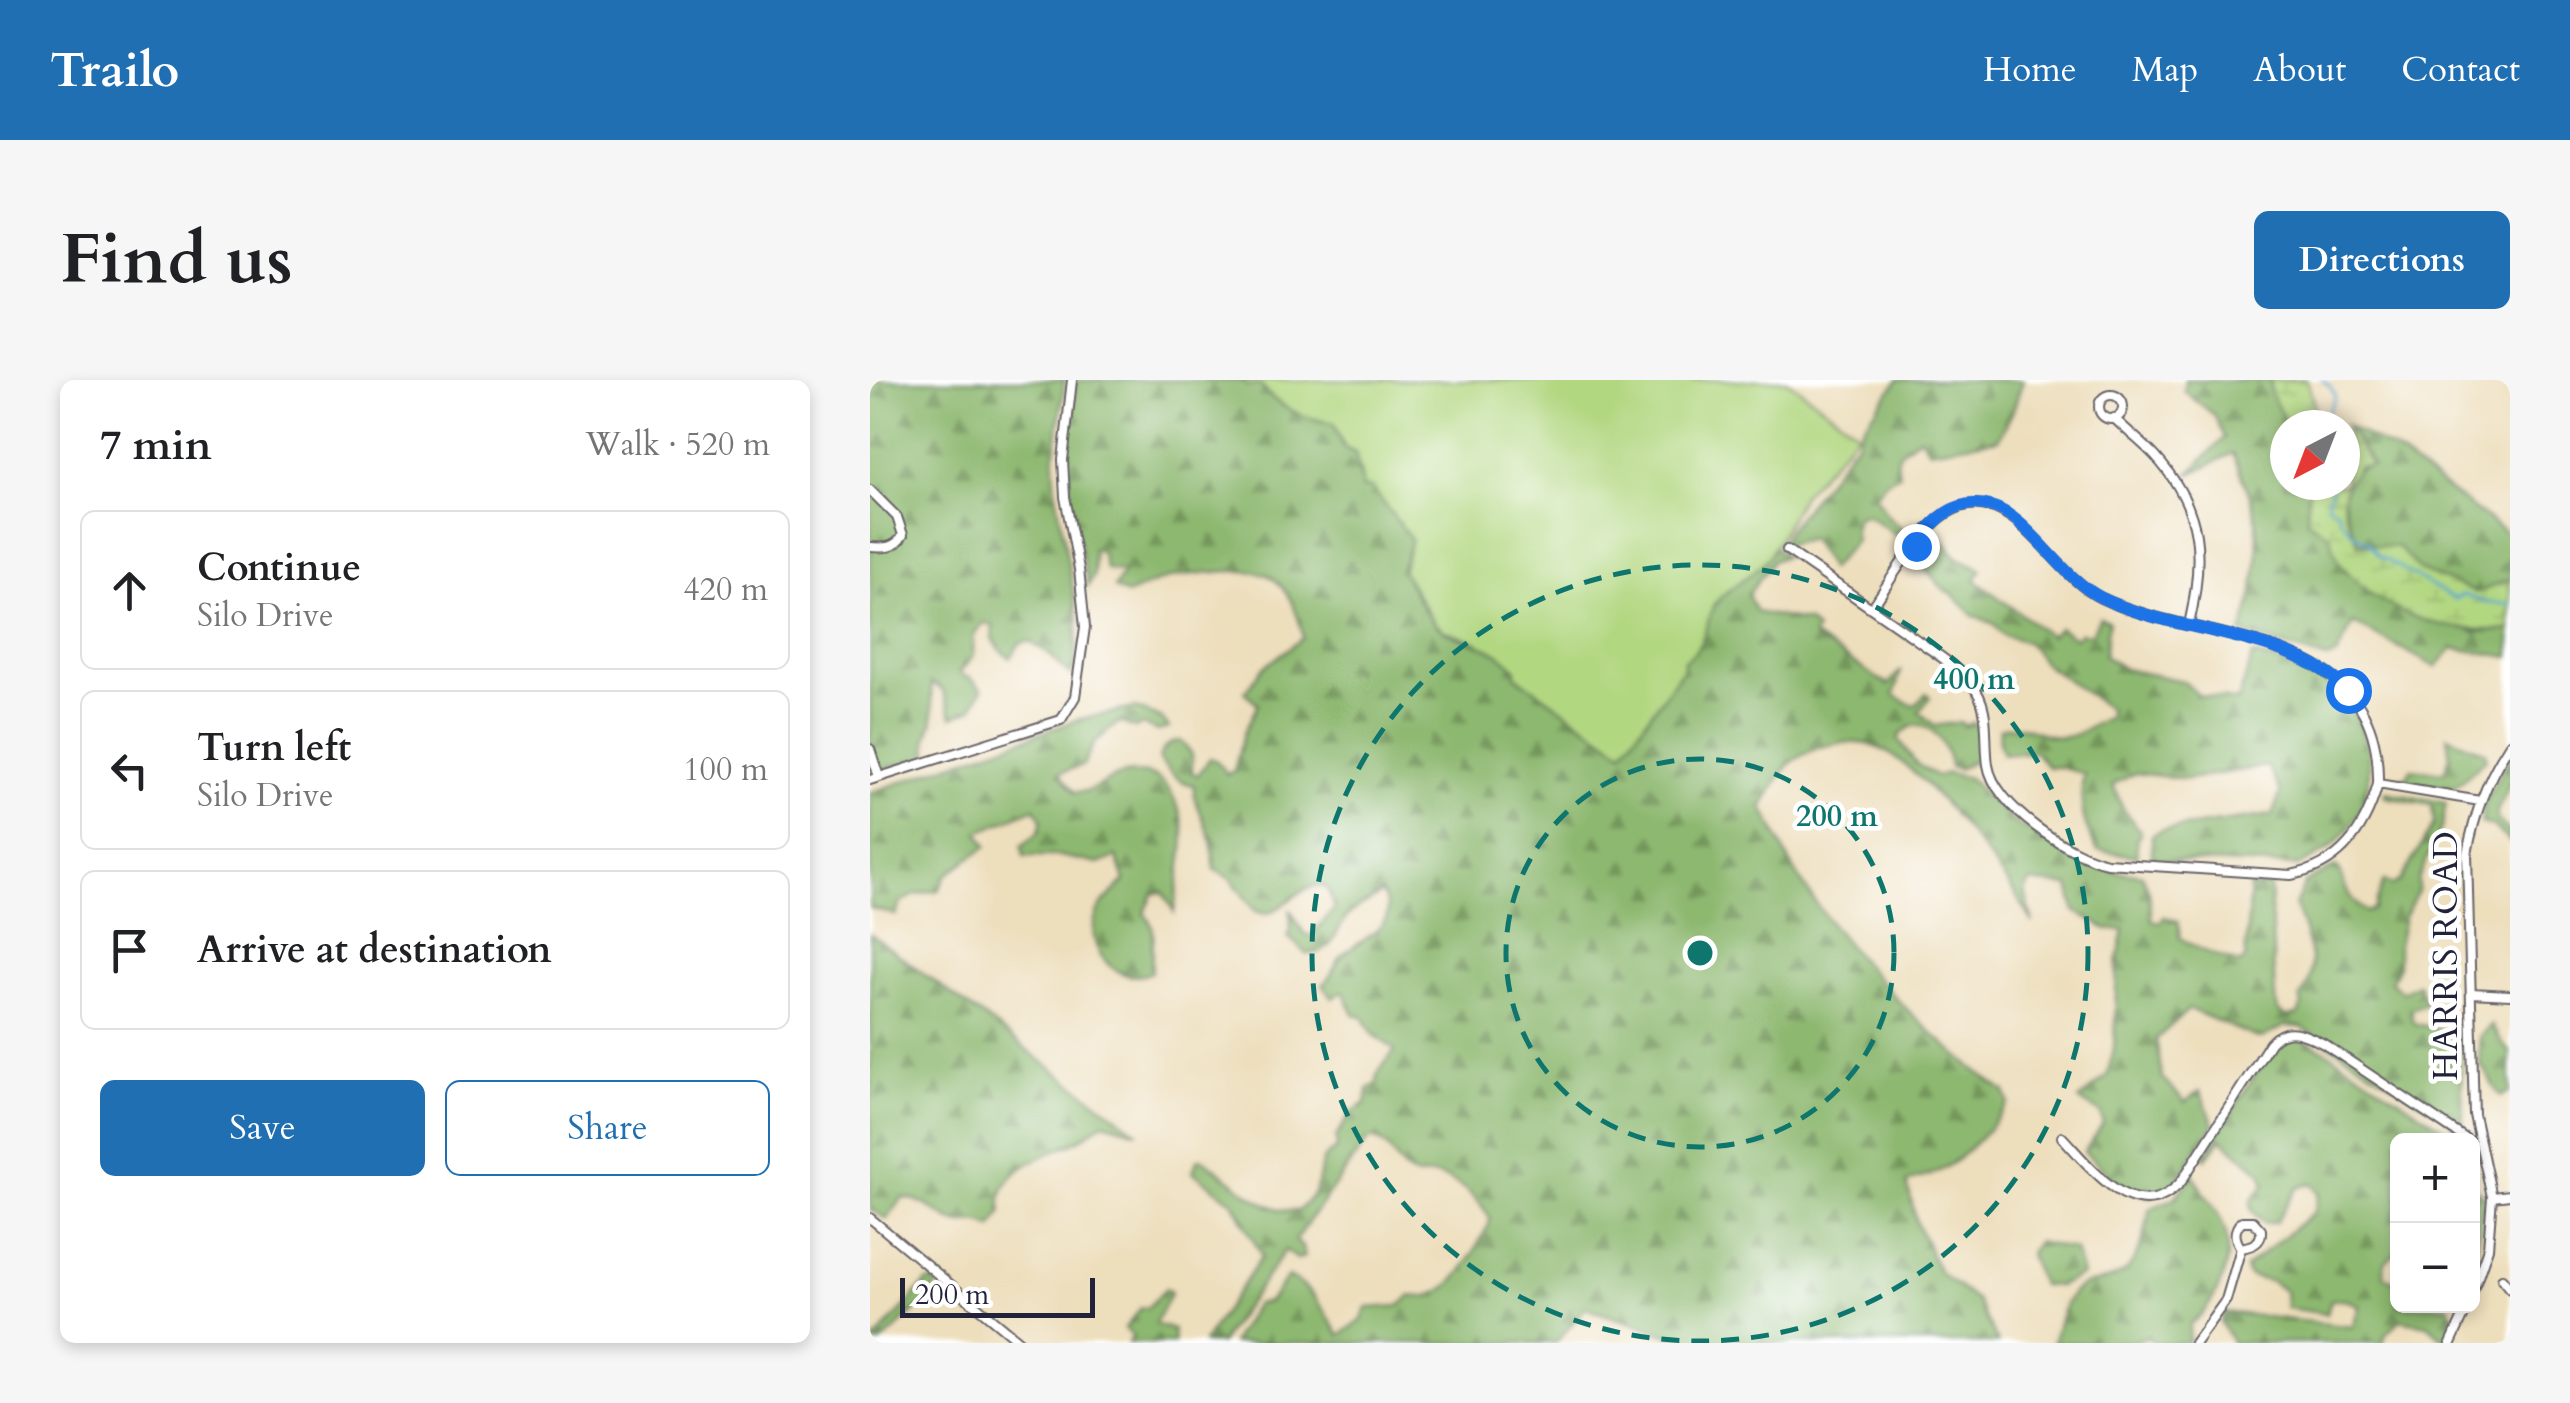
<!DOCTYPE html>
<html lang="en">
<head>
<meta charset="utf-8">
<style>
  :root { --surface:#fff; --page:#f6f6f6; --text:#202124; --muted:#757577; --line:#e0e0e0; --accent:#1f6fb2 }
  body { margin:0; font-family:Cardo,serif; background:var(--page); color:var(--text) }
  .controls { position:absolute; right:30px; bottom:30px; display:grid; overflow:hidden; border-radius:15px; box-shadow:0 5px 15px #0003 }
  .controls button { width:90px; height:90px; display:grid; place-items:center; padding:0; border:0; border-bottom:2px solid var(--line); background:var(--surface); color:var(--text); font:50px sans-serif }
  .compass { position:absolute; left:1400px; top:30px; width:90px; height:90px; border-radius:50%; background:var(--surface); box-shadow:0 5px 15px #0003; rotate:222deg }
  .scale { position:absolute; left:30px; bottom:25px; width:195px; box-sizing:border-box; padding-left:10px; border:5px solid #22223b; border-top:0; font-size:28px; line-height:35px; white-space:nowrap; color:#22223b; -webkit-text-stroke:8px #fff; paint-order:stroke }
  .stop { position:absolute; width:30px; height:30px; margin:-22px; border:8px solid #1a73e8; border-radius:50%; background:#fff }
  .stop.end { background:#1a73e8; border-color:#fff; box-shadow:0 2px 10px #0008 }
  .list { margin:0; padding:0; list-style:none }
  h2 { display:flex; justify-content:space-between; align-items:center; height:130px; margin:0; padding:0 40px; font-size:42px }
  h2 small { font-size:32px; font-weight:400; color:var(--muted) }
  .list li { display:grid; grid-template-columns:65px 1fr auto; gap:30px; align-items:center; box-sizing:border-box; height:160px; margin:0 20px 20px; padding:0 20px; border:2px solid var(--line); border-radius:15px }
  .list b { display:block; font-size:38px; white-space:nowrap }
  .list p { margin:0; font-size:32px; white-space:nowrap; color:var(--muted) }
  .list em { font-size:32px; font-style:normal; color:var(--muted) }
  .actions { display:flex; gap:20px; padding:30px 40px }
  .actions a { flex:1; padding:22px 0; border:2px solid var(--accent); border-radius:15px; text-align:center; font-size:35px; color:var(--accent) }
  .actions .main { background:var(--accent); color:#fff }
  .icon { flex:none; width:55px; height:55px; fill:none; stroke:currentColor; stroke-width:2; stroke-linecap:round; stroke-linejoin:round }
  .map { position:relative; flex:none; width:1640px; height:963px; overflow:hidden; border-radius:15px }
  header { display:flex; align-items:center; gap:60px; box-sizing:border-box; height:140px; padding:0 50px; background:var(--accent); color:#fff }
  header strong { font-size:48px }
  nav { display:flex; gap:55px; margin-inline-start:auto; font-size:35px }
  .intro { display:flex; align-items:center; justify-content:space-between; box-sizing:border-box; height:240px; padding:0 60px }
  h1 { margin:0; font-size:70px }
  .button { padding:25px 45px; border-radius:15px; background:var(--accent); color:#fff; font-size:35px; font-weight:700 }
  main { display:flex; gap:60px; padding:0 60px }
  aside { flex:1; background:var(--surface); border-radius:15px; box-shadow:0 5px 15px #0003 }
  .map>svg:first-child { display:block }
  .green { fill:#b2d781; stroke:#6a7c5e; stroke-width:2.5 }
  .forest { fill:url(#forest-firs); stroke:#586d55; stroke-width:2.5 }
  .wetland { fill:url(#wetland-marsh); stroke:#6a7c5e; stroke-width:2.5 }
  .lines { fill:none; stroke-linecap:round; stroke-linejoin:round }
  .stream { stroke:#56a4cf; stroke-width:2.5 }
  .minor-casing { stroke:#696468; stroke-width:12 }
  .minor { stroke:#fff; stroke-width:8 }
  .route { stroke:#1a73e8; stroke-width:12 }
  .ring { fill:none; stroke:#0f766e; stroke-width:5; stroke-dasharray:18 12 }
  .labels { text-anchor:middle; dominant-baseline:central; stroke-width:9; stroke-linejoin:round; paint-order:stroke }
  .street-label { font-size:35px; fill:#22223b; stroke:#fff }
  .centre { fill:#0f766e; stroke:#fff; stroke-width:5 }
  .ring-label { font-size:30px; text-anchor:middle; font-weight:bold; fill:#0f766e; stroke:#fff; stroke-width:9; stroke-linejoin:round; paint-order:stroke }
</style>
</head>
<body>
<header>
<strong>Trailo</strong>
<nav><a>Home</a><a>Map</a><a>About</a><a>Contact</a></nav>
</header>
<div class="intro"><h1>Find us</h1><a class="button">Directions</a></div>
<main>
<aside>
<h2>7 min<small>Walk · 520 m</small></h2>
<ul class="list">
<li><svg class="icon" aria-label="ahead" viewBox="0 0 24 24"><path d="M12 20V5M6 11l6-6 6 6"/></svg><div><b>Continue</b><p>Silo Drive</p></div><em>420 m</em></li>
<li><svg class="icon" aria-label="left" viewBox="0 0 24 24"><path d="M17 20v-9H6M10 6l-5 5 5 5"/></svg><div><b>Turn left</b><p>Silo Drive</p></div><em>100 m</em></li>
<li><svg class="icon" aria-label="arrive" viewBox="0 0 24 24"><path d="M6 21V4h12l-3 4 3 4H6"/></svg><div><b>Arrive at destination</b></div></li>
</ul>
<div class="actions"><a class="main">Save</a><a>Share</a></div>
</aside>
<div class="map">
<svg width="1640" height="963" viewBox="0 0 1640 963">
  <defs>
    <pattern id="forest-firs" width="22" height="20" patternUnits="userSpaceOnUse" patternTransform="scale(2.5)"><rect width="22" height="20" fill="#8db86f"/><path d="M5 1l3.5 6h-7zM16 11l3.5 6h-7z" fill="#73955c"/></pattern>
    <pattern id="wetland-marsh" width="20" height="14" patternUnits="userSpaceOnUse" patternTransform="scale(2.5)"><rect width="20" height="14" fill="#b2d781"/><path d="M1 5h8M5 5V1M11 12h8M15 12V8" fill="none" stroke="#99b870"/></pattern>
  </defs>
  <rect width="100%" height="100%" fill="#fff"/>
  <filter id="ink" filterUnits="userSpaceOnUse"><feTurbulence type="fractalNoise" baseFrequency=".01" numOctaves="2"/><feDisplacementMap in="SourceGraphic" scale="20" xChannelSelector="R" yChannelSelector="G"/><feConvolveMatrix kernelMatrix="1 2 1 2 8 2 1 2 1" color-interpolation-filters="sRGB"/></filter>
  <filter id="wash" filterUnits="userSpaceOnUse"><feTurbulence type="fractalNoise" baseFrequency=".0048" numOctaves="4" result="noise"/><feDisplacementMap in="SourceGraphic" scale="40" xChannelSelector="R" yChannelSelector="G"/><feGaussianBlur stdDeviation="2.25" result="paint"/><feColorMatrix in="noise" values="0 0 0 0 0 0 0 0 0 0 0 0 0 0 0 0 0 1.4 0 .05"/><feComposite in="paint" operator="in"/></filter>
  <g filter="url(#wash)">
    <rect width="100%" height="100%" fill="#eddebc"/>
    <path class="green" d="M 371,0 L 917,0 L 988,52 L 932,115 L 895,185 L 844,224 L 834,259 L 754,372 L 662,310 L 607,262 L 574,251 L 565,244 L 532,191 L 540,159 L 493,108 L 490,91 L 474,68 L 464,44 C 436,39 407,28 390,5 L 377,6 Z"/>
    <path class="forest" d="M 0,0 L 195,0 L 184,81 L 185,107 L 208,239 L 205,289 L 200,295 L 177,272 L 158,261 L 149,264 L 141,278 L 132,272 L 122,259 L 123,245 L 113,243 L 104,254 L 103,276 L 91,291 L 92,296 L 100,298 L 112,309 L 102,329 L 82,337 L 73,311 L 61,303 L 63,341 L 57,359 L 58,377 L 0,392 Z
      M 206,0 L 371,0 L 377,6 L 390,5 C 407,28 436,39 464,43 L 474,68 L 485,73 L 493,108 L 502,108 L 541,159 L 532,191 C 543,209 556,241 574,251 C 605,268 616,259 646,289 L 646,296 L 753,372 L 814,288 L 814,280 C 835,271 834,247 843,228 C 854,206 889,196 904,168 L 915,176 L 902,181 L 878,215 L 886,232 L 938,242 L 946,250 L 943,257 L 1018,305 L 1031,290 L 1024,315 L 1041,325 L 1047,324 L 1056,313 L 1060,317 L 1049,332 L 1065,346 L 1090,342 L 1095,346 L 1103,343 L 1107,346 L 1109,378 L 1088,389 L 1080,387 C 1077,359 1051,327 1028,358 L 1046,384 L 1067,396 L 1077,393 L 1098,398 L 1141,440 L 1219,487 L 1272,495 L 1279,511 L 1282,540 L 1290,542 L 1294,537 L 1308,541 L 1310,558 L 1334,571 L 1370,584 L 1375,579 L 1380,506 L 1400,506 L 1405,617 L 1408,631 L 1416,637 L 1428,635 L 1432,625 L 1430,617 C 1454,592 1434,552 1425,525 L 1436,502 L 1465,487 L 1470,491 C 1475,509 1480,522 1497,532 L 1504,529 L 1514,501 L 1523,505 L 1531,500 L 1564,444 L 1562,425 L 1515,417 L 1515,412 L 1576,423 L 1572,446 L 1548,500 L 1548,511 L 1534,537 L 1528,565 L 1528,587 L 1521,602 L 1532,612 L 1548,604 L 1556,623 L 1540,629 L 1543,643 L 1590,655 L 1593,744 L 1599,760 L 1528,761 L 1527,875 L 1524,874 L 1515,882 L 1514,895 L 1527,904 L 1528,926 L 1578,926 L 1583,934 L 1575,960 L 1558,945 L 1530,940 L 1515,955 L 1514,963 L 1363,963 L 1350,942 L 1355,932 L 1483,947 L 1489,925 L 1473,919 L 1461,920 L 1457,934 L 1416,928 L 1415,912 L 1402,902 L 1379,896 L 1375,888 L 1444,832 L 1449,813 L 1442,803 L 1427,808 L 1406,842 L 1395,844 L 1381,829 L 1382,819 L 1395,804 L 1391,792 L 1351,758 L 1336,779 L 1334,776 L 1399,672 L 1407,662 L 1425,656 L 1456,671 L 1581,753 L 1583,742 L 1431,647 L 1415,646 L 1390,659 L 1319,629 L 1286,659 L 1292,698 L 1315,722 L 1330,711 L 1344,744 L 1304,804 L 1281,817 L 1256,809 L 1214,772 L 1233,744 L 1231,733 L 1209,720 L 1237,696 L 1244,669 L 1247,583 L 1254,550 L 1237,549 L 1205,531 L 1199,506 L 1160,502 L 1155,512 L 1163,543 C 1140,500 1054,388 1011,369 C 984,356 946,364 922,382 C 910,392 901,414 892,427 C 903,445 910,464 920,482 C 968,567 1056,656 1135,712 L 1139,723 C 1122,747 1089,785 1060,795 C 1052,798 1045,799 1037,803 L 1047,844 L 1069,892 L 1107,921 L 1128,963 L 824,963 L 715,928 L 686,963 L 362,963 L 386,924 L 398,922 L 418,897 C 443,908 455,933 470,955 L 491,941 L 497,928 L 529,926 L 541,916 C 584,923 600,876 619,845 L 620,837 C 608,819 584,795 561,795 C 552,795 545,799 537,792 C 524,781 523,767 503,758 L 497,761 L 425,860 L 432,867 L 434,877 L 427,879 L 415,870 L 350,963 L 333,963 L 392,876 L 363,822 L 323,792 L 327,780 L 331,778 C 362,797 389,833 428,831 C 436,823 445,815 448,803 C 454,786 446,779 467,769 L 466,757 L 482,732 L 496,723 L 498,709 L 507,704 L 508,693 L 525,670 L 503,654 L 493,637 L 484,634 L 473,611 L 462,618 L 453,605 C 465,593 463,587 470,578 C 486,559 535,548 511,513 C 501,523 485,526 477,537 C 463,554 466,572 437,574 L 418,557 L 421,549 L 420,529 L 435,555 L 442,555 L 465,528 L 457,508 C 434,498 418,528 396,534 L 385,531 L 361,499 L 345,490 L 341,458 L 324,416 L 324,405 C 307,402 299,392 289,379 C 291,369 300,361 311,361 L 322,375 L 322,393 L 328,395 L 340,378 L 347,381 L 357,394 L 364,391 L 374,353 L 388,324 L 375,312 L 393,288 L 433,258 C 429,235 421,211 401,197 C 386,186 327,193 308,196 C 290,199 273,207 257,215 L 244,208 L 253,192 L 236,189 L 231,171 L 223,169 L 224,194 L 218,206 L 204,142 L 197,83 Z
      M 1028,0 L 1153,0 L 1142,33 L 1128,59 L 1059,70 L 1050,57 C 1031,68 1024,72 1029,94 L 1016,101 L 1005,115 L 1017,135 L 1038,154 L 1025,154 L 996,134 L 986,137 L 983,148 L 985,160 L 960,189 L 940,158 L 910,166 L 918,150 L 987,61 L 992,48 Z
      M 1315,0 L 1401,0 L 1400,12 L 1417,45 L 1415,105 L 1439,105 L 1437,140 L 1460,154 L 1469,182 L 1603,252 L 1640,250 L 1640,277 L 1583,268 L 1566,287 L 1483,243 L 1467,275 L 1457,279 L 1372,253 C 1385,218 1393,163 1383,126 C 1378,108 1369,91 1363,73 L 1318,95 L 1354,58 L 1345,36 L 1314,11 Z
      M 1477,46 L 1524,70 L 1640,156 L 1640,199 L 1607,213 L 1549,190 L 1528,167 L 1489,164 C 1476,136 1456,93 1502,85 Z
      M 1067,155 L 1088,178 L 1112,189 L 1105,200 L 1180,256 L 1189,248 L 1205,258 L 1210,253 L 1221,254 L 1230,237 L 1239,242 L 1234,276 L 1254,289 L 1313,301 L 1328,315 L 1368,321 L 1383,275 C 1407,281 1434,287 1455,302 C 1525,355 1509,456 1427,486 L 1287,480 L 1282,475 L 1282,455 L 1292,450 L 1402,435 L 1411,412 L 1397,386 L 1318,399 L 1265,393 L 1243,405 L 1252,427 L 1271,452 L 1266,460 L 1267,476 L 1227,470 C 1214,447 1208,420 1214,394 L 1191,387 L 1178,387 L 1165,372 L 1133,374 L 1129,361 L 1130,348 C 1154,340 1171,359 1194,357 C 1211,356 1223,343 1239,337 L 1239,329 L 1175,284 L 1157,262 L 1133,255 L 1124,244 L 1103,235 L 1081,213 L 1076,212 L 1052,185 L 1052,173 L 1062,157 Z
      M 265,328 L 291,338 L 299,348 L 287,351 L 273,345 L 265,348 L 249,342 L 225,362 L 213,385 L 189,393 L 205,412 C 228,413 234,397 255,394 C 264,393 279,393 287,398 C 302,407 314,437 314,453 C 314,479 307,507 304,532 L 293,512 L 283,514 L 274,534 C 291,548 279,571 282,592 C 249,608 216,571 225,539 C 230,522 244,512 255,501 L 247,477 L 228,484 L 190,476 L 154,476 L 152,466 L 169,452 L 172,439 L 165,428 L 109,452 L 117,466 L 75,496 L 69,510 L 45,515 L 30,523 L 26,535 L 0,528 L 0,413 L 210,339 Z
      M 1577,356 L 1615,372 L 1616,379 L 1583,409 L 1522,399 L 1537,397 L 1541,389 L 1574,392 L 1580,377 Z
      M 1640,374 L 1640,405 L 1627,431 L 1627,439 L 1640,452 L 1640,462 L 1622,446 L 1611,443 L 1614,424 Z
      M 0,554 L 3,556 L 268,752 L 234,742 C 224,748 217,756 207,761 C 179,774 122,790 132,832 L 122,848 C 105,837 98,847 83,841 C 65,833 53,818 32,818 L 17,839 L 0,829 Z
      M 1621,645 L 1633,665 L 1640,671 L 1640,712 L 1631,716 C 1619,704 1620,694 1610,685 L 1609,657 Z
      M 1323,794 C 1331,811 1345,825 1352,842 C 1367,876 1349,922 1320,944 L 1318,963 L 1287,963 L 1276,957 L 1260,963 L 1183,963 C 1189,946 1191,924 1205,911 C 1215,901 1230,903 1243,898 C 1268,890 1277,852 1279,829 L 1305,818 Z
      M 1608,809 L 1614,817 L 1603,895 L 1603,823 Z
      M 1167,862 L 1205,870 L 1212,895 L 1188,906 L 1171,905 L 1159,874 Z
      M 64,901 L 68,905 L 51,926 L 11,963 L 2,963 L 57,902 Z
      M 296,909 L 301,912 L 285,944 L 303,950 L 304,963 L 258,963 L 263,957 L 255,948 L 271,928 L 277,928 Z"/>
    <path class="wetland" d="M 1401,0 L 1437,0 L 1448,39 L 1458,45 L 1417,45 L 1400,12 Z
      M 1477,46 L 1502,86 L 1489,87 C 1463,116 1474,133 1489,164 L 1528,167 L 1549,190 L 1607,213 L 1640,199 L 1640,250 C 1576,253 1512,237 1471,184 C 1465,177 1463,164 1460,155 L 1437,140 L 1439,105 L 1475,105 Z"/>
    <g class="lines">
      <path class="stream" d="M 1452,0 L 1460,6 L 1465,16 L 1456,37 L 1459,45
        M 1461,105 L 1457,124 L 1468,131 L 1470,139 L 1483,153 L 1499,163 L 1508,175 L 1584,219 L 1593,215 L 1617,223 L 1640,224"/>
    </g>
  </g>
  <g filter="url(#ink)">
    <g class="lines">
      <g class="minor-casing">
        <path id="minor" d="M1229 27a12 12 0 1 1 24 0a12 12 0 1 1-24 0Z
          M 1244,38 C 1257,51 1272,62 1285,76 C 1334,130 1334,178 1319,245
          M 0,110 L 27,137 L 33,155 C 25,169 14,168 0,167
          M 917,170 C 959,199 1001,228 1043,257 C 1063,272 1086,285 1102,305 C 1121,327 1114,358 1118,385 C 1124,426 1199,475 1237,483 L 1421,495 C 1470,486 1495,451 1508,404 L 1610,421
          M 1002,228 C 1024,196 1057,131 1098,125 C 1151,117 1185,196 1231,218 C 1335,267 1512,245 1508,404
          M 0,369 L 9,397
          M 0,400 L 191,340 L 205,317 L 215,247 L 209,189 L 195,117 L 193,80 L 202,0
          M 1601,613 L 1640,615
          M 1192,757 C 1223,790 1267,850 1311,802 L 1400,663 C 1416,644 1435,654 1454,664 L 1599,761
          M 1622,817 L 1640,815
          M 0,838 L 151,963
          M 1632,899 L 1640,909
          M 1602,914 L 1618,868 L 1622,817 L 1604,735 L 1597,474 C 1605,432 1617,399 1640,364
          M 1325,963 L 1356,920 L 1371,868 C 1364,858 1363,850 1372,841 L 1383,841 L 1391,850 C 1392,863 1382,866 1371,868
          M 1581,963 L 1598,926"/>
      </g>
      <use href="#minor" class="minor"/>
    </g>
  </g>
  <g class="lines" filter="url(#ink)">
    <path class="route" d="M 1046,166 C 1063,140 1085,117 1120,126 C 1158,135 1190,197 1230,217 C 1303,254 1419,251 1478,310"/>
  </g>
  <g class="ring">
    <circle cx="830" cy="573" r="194"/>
    <circle cx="830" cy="573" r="388"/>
  </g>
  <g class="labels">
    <g class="street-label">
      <text transform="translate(1576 576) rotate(-90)">HARRIS ROAD</text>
    </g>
  </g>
  <circle cx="830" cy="573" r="15" class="centre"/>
  <g class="ring-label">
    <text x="1104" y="309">400 m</text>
    <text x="967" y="446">200 m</text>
  </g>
</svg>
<div class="controls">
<button>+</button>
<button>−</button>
</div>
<svg class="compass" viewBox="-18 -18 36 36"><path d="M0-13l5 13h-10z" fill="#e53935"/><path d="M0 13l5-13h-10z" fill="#757577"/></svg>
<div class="scale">200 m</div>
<div class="stop" style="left:1478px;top:310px"></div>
<div class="stop end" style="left:1046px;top:166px"></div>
</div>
</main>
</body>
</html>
